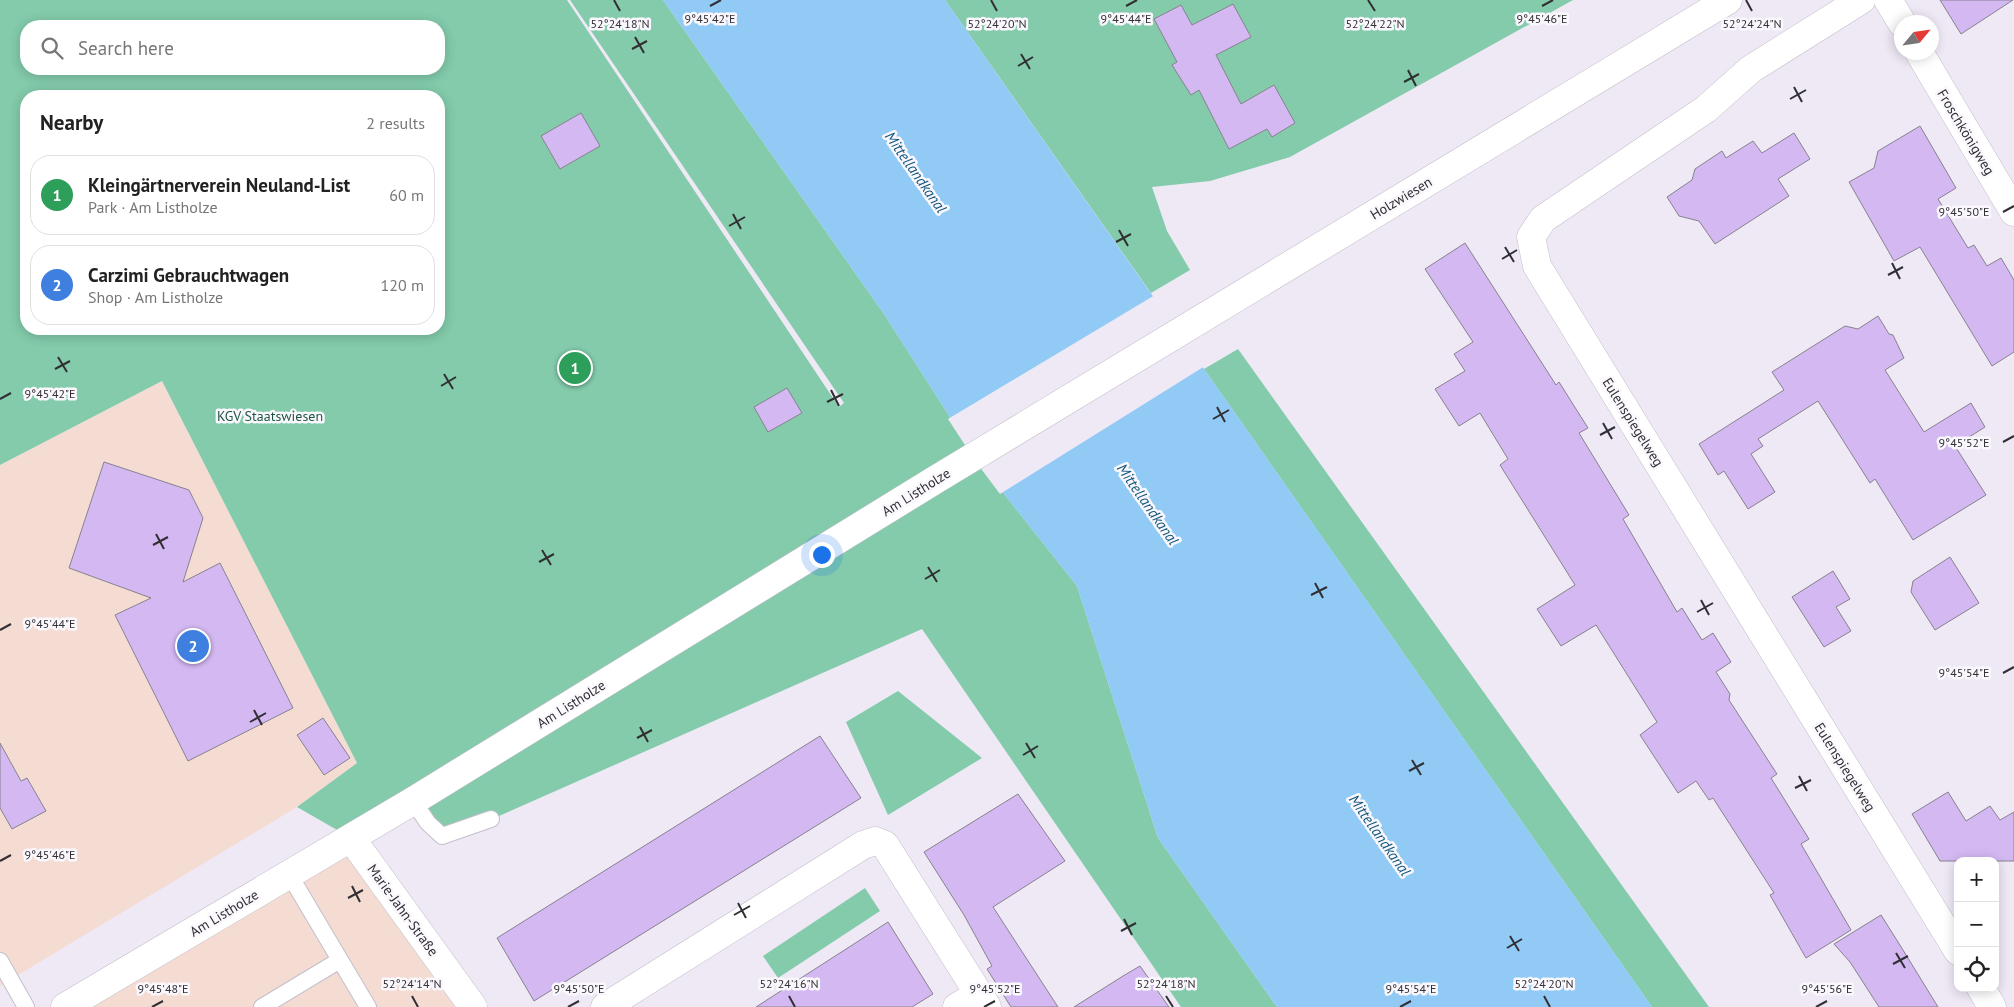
<!DOCTYPE html>
<html lang="en">
<head>
<meta charset="utf-8">
<style>
  :root { --surface:#fff; --page:#f6f6f6; --text:#222; --muted:#767676; --line:#e0e0e0; --accent:#2563eb }
  body { margin:0; font-family:"PT Sans",sans-serif; background:var(--page); color:var(--text) }
  .controls { position:absolute; right:15px; bottom:15px; display:grid; overflow:hidden; border-radius:10px; box-shadow:0 2px 12px #0003 }
  .controls button { width:45px; height:45px; display:grid; place-items:center; padding:0; border:0; border-bottom:1px solid var(--line); background:var(--surface); color:var(--text); font:25px sans-serif }
  .compass { position:absolute; left:1894px; top:15px; width:45px; height:45px; border-radius:50%; background:var(--surface); box-shadow:0 2px 12px #0003; rotate:61deg }
  .you { position:absolute; left:821px; top:554px; width:18px; height:18px; margin:-12px; border:4px solid #fff; border-radius:50%; background:#1a73e8; box-shadow:0 0 0 8px #1a73e833 }
  .badge { display:grid; place-items:center; width:32px; height:32px; border-radius:50%; background:var(--accent); color:#fff; font-size:16px; font-weight:700 }
  .pin { position:absolute; translate:-50% -50%; border:2px solid #fff; box-shadow:0 1px 5px #0006 }
  .list { margin:0; padding:0; list-style:none }
  h2 { display:flex; justify-content:space-between; align-items:center; height:65px; margin:0; padding:0 20px; font-size:21px }
  h2 small { font-size:16px; font-weight:400; color:var(--muted) }
  .list li { display:grid; grid-template-columns:32px 1fr auto; gap:15px; align-items:center; box-sizing:border-box; height:80px; margin:0 10px 10px; padding:0 10px; border:1px solid var(--line); border-radius:20px }
  .list b { display:block; font-size:19px; white-space:nowrap }
  .list p { margin:0; font-size:16px; white-space:nowrap; color:var(--muted) }
  .list em { font-size:16px; font-style:normal; color:var(--muted) }
  .icon { flex:none; width:28px; height:28px; fill:none; stroke:currentColor; stroke-width:2; stroke-linecap:round; stroke-linejoin:round }
  .map { position:relative; flex:none; width:2014px; height:1007px; overflow:hidden }
  .search { position:absolute; background:var(--surface); box-shadow:0 2px 12px #0003; left:20px; top:20px; width:425px; height:55px; display:flex; align-items:center; gap:12px; box-sizing:border-box; padding:0 18px; border-radius:20px; color:var(--muted); font-size:19px }
  .panel { position:absolute; background:var(--surface); box-shadow:0 2px 12px #0003; left:20px; top:90px; width:425px; height:245px; border-radius:20px }
  .map>svg:first-child { display:block }
  .commercial { fill:#f5dcd3 }
  .green { fill:#83cbab; fill-rule:evenodd }
  .water { fill:#90caf5 }
  .pier { fill:#efe9f6 }
  .building { fill:#d3b8f2; stroke:#87828e }
  .lines { fill:none; stroke-linecap:round; stroke-linejoin:round }
  .service-casing { stroke:#c3beca; stroke-width:18 }
  .minor-casing { stroke:#c3beca; stroke-width:29 }
  .service { stroke:#fff; stroke-width:16 }
  .minor { stroke:#fff; stroke-width:28 }
  .ticks { fill:none; stroke:#312f34; stroke-width:2 }
  .labels { text-anchor:middle; dominant-baseline:central; stroke-width:5; stroke-linejoin:round; paint-order:stroke }
  .street-label { font-size:14px; fill:#312f34; stroke:#faf8fd }
  .park-label { font-size:14px; fill:#1f5641; stroke:#faf8fd }
  .water-label { font-size:15px; font-style:italic; fill:#10557d; stroke:#faf8fd }
  .ticks-label { font-size:12px; text-anchor:middle; fill:#312f34; stroke:#faf8fd; stroke-width:5; stroke-linejoin:round; paint-order:stroke }
</style>
</head>
<body>
<div class="map">
<svg width="2014" height="1007" viewBox="0 0 2014 1007">
  <rect width="100%" height="100%" fill="#efe9f6"/>
  <path class="commercial" d="M 162,381 L 357,763 L 297,807 L 0,986 L 0,465 Z
    M 351,838 L 473,1007 L 65,1007 Z"/>
  <path class="green" d="M 0,0 L 567,0 L 839,407 L 844,403 L 570,0 L 663,0 L 884,314 L 978,461 L 1077,586 L 1158,838 L 1277,1007 L 1181,1007 L 922,629 L 499,816 L 442,836 L 413,801 L 351,838 L 297,807 L 357,763 L 162,381 L 0,465 ZM 26,26 L 439,26 L 439,69 L 26,69 ZM 26,96 L 439,96 L 439,329 L 26,329 Z
    M 945,0 L 1573,0 L 1290,157 L 1210,181 L 1152,187 L 1167,231 L 1190,270 L 1151,293 Z
    M 1238,349 L 1709,1007 L 1652,1007 L 1204,369 Z
    M 898,691 L 982,758 L 888,815 L 846,722 Z
    M 865,888 L 880,911 L 778,978 L 763,956 Z"/>
  <path class="water" d="M 663,0 L 945,0 L 1652,1007 L 1277,1007 L 1158,838 L 1077,586 L 978,461 L 884,314 Z"/>
  <path class="pier" d="M 1155,295 L 1205,366 L 1000,494 L 976,462 L 948,419 Z"/>
  <path class="building" d="M 1940,0 L 2013,0 L 1961,34 Z
    M 1233,4 L 1251,37 L 1216,55 L 1241,104 L 1274,85 L 1295,123 L 1272,137 L 1267,129 L 1229,149 L 1199,90 L 1191,95 L 1172,65 L 1177,62 L 1154,19 L 1181,5 L 1192,25 Z
    M 581,113 L 600,146 L 560,169 L 541,136 Z
    M 1920,126 L 1956,188 L 1938,199 L 1968,248 L 1974,245 L 1987,266 L 2001,258 L 2014,280 L 2014,352 L 1992,366 L 1920,247 L 1894,261 L 1849,182 L 1874,168 L 1878,151 Z
    M 1794,133 L 1810,159 L 1778,179 L 1789,196 L 1715,244 L 1699,221 L 1679,216 L 1667,197 L 1692,180 L 1695,169 L 1722,151 L 1726,158 L 1753,141 L 1762,153 Z
    M 1465,243 L 1556,385 L 1559,382 L 1588,428 L 1579,433 L 1629,515 L 1623,519 L 1677,612 L 1682,608 L 1702,640 L 1713,633 L 1731,662 L 1716,672 L 1730,694 L 1729,700 L 1777,774 L 1771,778 L 1809,839 L 1801,844 L 1851,930 L 1806,958 L 1770,895 L 1774,893 L 1713,798 L 1709,800 L 1696,781 L 1678,793 L 1640,735 L 1657,722 L 1596,625 L 1561,646 L 1537,609 L 1575,585 L 1500,465 L 1508,459 L 1480,413 L 1459,426 L 1435,389 L 1465,371 L 1454,354 L 1473,342 L 1425,269 Z
    M 1878,316 L 1889,334 L 1893,335 L 1904,358 L 1885,370 L 1924,432 L 1971,403 L 1985,427 L 1955,446 L 1986,495 L 1913,540 L 1875,479 L 1870,483 L 1818,401 L 1758,439 L 1763,446 L 1751,454 L 1775,492 L 1748,509 L 1724,471 L 1718,475 L 1699,444 L 1784,390 L 1772,372 L 1845,326 L 1858,329 Z
    M 787,388 L 802,413 L 768,432 L 754,407 Z
    M 104,462 L 189,490 L 203,518 L 183,582 L 220,563 L 293,708 L 188,761 L 115,615 L 151,598 L 69,568 Z
    M 1950,557 L 1979,603 L 1935,630 L 1911,592 L 1913,581 Z
    M 1833,571 L 1850,599 L 1836,607 L 1851,631 L 1824,647 L 1792,597 Z
    M 323,718 L 350,758 L 324,775 L 297,735 Z
    M 820,736 L 861,798 L 534,1001 L 497,938 Z
    M 0,743 L 21,781 L 27,778 L 46,811 L 12,829 L 0,808 Z
    M 1948,792 L 1966,821 L 1990,806 L 2000,820 L 2014,812 L 2014,861 L 1940,861 L 1912,814 Z
    M 1018,794 L 1065,861 L 993,907 L 1058,1007 L 1011,1007 L 987,969 L 992,966 L 964,915 L 924,852 Z
    M 1881,915 L 1903,950 L 1938,1007 L 1879,1007 L 1850,962 L 1834,944 Z
    M 888,922 L 933,994 L 912,1007 L 756,1007 Z
    M 1140,966 L 1169,1007 L 1074,1007 L 1123,976 Z"/>
  <g class="lines">
    <g class="service-casing">
      <path id="service" d="M 413,801 L 428,823 L 442,836 L 491,819
        M 289,874 L 340,960
        M 0,961 L 26,1007
        M 262,1007 L 340,960 L 368,1007"/>
    </g>
    <g class="minor-casing">
      <path id="minor" d="M 1861,0 L 1751,69 L 1706,109 L 1543,219 L 1531,237 L 1537,266 L 1958,951
        M 1888,0 L 1902,23
        M 1919,52 L 2014,212
        M 351,838 L 473,1007
        M 1981,988 L 1992,1007
        M 65,1007 L 413,801 L 935,480 L 1728,0
        M 605,1007 L 863,845 L 875,841 L 885,845 L 987,1007
        M 957,1007 L 979,994"/>
    </g>
    <use href="#service" class="service"/>
    <use href="#minor" class="minor"/>
  </g>
  <path class="ticks" d="M 614,0 L 620,11M 991,0 L 997,11M 1368,0 L 1375,11M 1746,0 L 1752,11M 710,6 L 721,0M 1126,6 L 1137,0M 1542,6 L 1553,0M 635,37 L 644,53M 632,49 L 647,41M 1021,54 L 1030,69M 1018,66 L 1033,57M 1408,70 L 1416,86M 1404,82 L 1419,74M 1794,87 L 1802,102M 1790,99 L 1806,90M 2003,212 L 2014,206M 733,214 L 741,229M 729,226 L 745,217M 1119,230 L 1128,246M 1116,242 L 1131,234M 1505,247 L 1514,262M 1502,259 L 1517,250M 1892,263 L 1900,279M 1888,275 L 1903,267M 58,357 L 67,372M 55,369 L 70,361M 444,374 L 453,389M 441,386 L 456,377M 831,390 L 839,406M 0,399 L 11,393M 827,402 L 843,394M 1217,407 L 1225,422M 1213,419 L 1229,410M 1603,423 L 1612,439M 1600,435 L 1615,427M 2003,442 L 2014,436M 156,534 L 164,549M 153,545 L 168,537M 542,550 L 551,565M 539,562 L 554,554M 928,567 L 937,582M 925,579 L 940,570M 1315,583 L 1323,598M 1311,595 L 1327,587M 1701,600 L 1709,615M 1697,612 L 1713,603M 0,630 L 11,624M 2003,673 L 2014,667M 254,710 L 262,725M 250,722 L 266,713M 640,727 L 648,742M 637,738 L 652,730M 1026,743 L 1035,758M 1023,755 L 1038,746M 1412,760 L 1421,775M 1409,771 L 1424,763M 1799,776 L 1807,791M 1795,788 L 1811,780M 0,861 L 11,855M 352,886 L 360,902M 348,898 L 363,890M 738,903 L 746,918M 734,915 L 750,906M 1124,919 L 1132,935M 1121,931 L 1136,923M 1510,936 L 1519,951M 1507,948 L 1522,939M 1896,953 L 1905,968M 1893,964 L 1908,956M 412,996 L 418,1007M 789,996 L 795,1007M 1166,996 L 1173,1007M 1544,996 L 1550,1007M 152,1007 L 163,1001M 568,1007 L 579,1001M 984,1007 L 995,1001M 1400,1007 L 1411,1001M 1816,1007 L 1827,1001"/>
  <g class="labels">
    <g class="street-label">
      <text transform="translate(1966 132) rotate(59)">Froschkönigweg</text>
      <text transform="translate(1401 198) rotate(-31)">Holzwiesen</text>
      <text transform="translate(1633 422) rotate(58)">Eulenspiegelweg</text>
      <text transform="translate(916 492) rotate(-32)">Am Listholze</text>
      <text transform="translate(571 704) rotate(-32)">Am Listholze</text>
      <text transform="translate(1845 767) rotate(58)">Eulenspiegelweg</text>
      <text transform="translate(403 910) rotate(54)">Marie-Jahn-Straße</text>
      <text transform="translate(224 913) rotate(-31)">Am Listholze</text>
    </g>
    <g class="park-label">
      <text x="270" y="416">KGV Staatswiesen</text>
    </g>
    <g class="water-label">
      <text transform="translate(916 172) rotate(55)">Mittellandkanal</text>
      <text transform="translate(1148 504) rotate(55)">Mittellandkanal</text>
      <text transform="translate(1380 835) rotate(55)">Mittellandkanal</text>
    </g>
  </g>
  <g class="ticks-label">
    <text x="1126" y="23">9°45'44"E</text>
    <text x="1542" y="23">9°45'46"E</text>
    <text x="710" y="23">9°45'42"E</text>
    <text x="620" y="28">52°24'18"N</text>
    <text x="997" y="28">52°24'20"N</text>
    <text x="1375" y="28">52°24'22"N</text>
    <text x="1752" y="28">52°24'24"N</text>
    <text x="1964" y="216">9°45'50"E</text>
    <text x="50" y="398">9°45'42"E</text>
    <text x="1964" y="447">9°45'52"E</text>
    <text x="50" y="628">9°45'44"E</text>
    <text x="1964" y="677">9°45'54"E</text>
    <text x="50" y="859">9°45'46"E</text>
    <text x="412" y="988">52°24'14"N</text>
    <text x="789" y="988">52°24'16"N</text>
    <text x="1166" y="988">52°24'18"N</text>
    <text x="1544" y="988">52°24'20"N</text>
    <text x="163" y="993">9°45'48"E</text>
    <text x="579" y="993">9°45'50"E</text>
    <text x="995" y="993">9°45'52"E</text>
    <text x="1411" y="993">9°45'54"E</text>
    <text x="1827" y="993">9°45'56"E</text>
  </g>
</svg>
<div class="controls">
<button>+</button>
<button>−</button>
<button><svg class="icon" aria-label="locate" viewBox="0 0 24 24"><circle cx="12" cy="12" r="6"/><path d="M12 2v4M12 18v4M2 12h4M18 12h4"/></svg></button>
</div>
<svg class="compass" viewBox="-18 -18 36 36"><path d="M0-13l5 13h-10z" fill="#e53935"/><path d="M0 13l5-13h-10z" fill="#767676"/></svg>
<div class="you"></div>
<div class="pin badge" style="left:575px;top:368px;background:#2e9e5b">1</div>
<div class="pin badge" style="left:193px;top:646px;background:#3f7fe0">2</div>
<div class="search"><svg class="icon" aria-label="search" viewBox="0 0 24 24"><circle cx="10" cy="10" r="6"/><path d="M15 15l6 6"/></svg>Search here</div>
<section class="panel">
<h2>Nearby<small>2 results</small></h2>
<ul class="list">
<li><span class="badge" style="background:#2e9e5b">1</span><div><b>Kleingärtnerverein Neuland-List</b><p>Park · Am Listholze</p></div><em>60 m</em></li>
<li><span class="badge" style="background:#3f7fe0">2</span><div><b>Carzimi Gebrauchtwagen</b><p>Shop · Am Listholze</p></div><em>120 m</em></li>
</ul>
</section>
</div>
</body>
</html>
